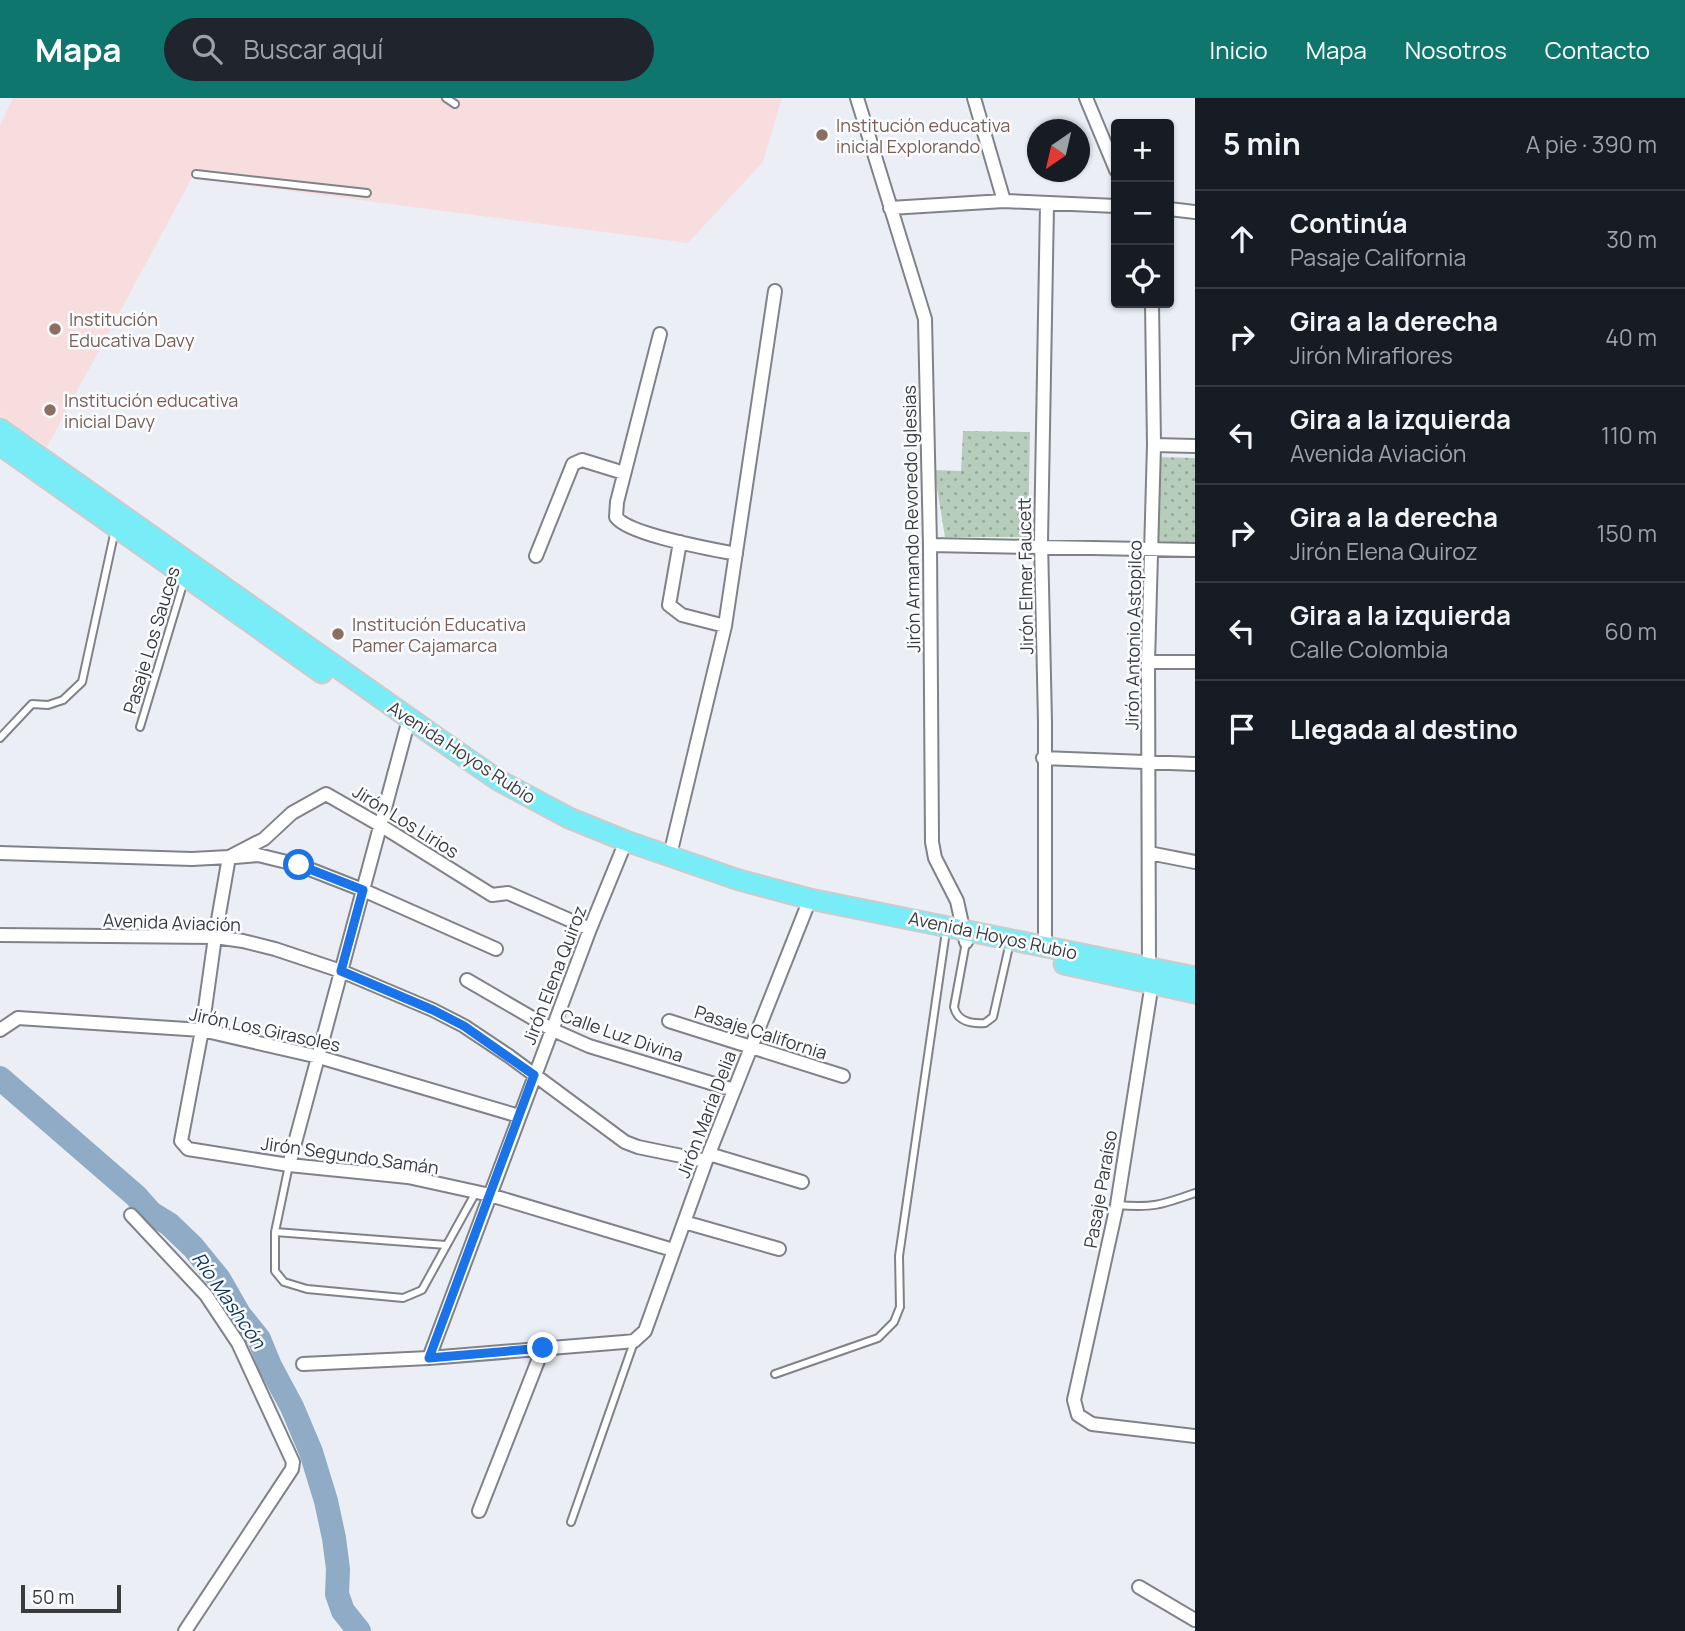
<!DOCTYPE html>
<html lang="es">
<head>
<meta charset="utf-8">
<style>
  :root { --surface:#171b24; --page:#20242c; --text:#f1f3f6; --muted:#9ea1a6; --line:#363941; --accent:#0f766e }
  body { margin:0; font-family:Manrope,sans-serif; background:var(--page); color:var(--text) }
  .controls { position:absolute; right:21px; top:21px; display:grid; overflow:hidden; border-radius:7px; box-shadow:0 2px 5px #0004 }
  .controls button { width:63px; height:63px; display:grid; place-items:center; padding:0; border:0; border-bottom:2px solid var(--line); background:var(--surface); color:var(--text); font:35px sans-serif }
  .compass { position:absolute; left:1027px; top:21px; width:63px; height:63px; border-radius:50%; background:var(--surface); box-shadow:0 2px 5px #0004; rotate:214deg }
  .scale { position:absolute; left:21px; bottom:18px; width:100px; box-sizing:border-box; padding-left:7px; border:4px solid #393b3d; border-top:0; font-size:19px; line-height:24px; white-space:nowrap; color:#393b3d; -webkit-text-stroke:5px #fbfcff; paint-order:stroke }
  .stop { position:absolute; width:21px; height:21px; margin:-16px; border:5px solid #1a73e8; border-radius:50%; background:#fff }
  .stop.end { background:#1a73e8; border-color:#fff; box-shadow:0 2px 7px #0008 }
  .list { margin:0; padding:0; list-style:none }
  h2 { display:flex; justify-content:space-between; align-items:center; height:91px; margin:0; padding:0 28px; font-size:30px }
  h2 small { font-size:23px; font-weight:400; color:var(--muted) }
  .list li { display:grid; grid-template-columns:46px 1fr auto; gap:21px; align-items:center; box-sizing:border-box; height:98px; padding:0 28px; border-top:2px solid var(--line) }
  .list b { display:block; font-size:26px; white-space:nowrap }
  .list p { margin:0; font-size:23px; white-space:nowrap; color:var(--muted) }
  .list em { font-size:23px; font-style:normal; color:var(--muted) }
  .icon { flex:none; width:38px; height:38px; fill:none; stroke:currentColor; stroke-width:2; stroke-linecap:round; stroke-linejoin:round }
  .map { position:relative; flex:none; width:1195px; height:1533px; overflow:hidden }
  header { display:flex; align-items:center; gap:42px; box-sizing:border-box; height:98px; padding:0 35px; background:var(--accent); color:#fff }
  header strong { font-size:33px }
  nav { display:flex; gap:38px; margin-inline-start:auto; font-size:24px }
  .search { width:490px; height:63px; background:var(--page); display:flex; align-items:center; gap:18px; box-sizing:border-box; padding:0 24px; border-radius:38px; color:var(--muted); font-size:26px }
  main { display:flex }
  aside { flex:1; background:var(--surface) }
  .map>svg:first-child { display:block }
  .education { fill:#f8ddde }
  .park { fill:url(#park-dots) }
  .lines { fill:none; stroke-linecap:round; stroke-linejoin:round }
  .river { stroke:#90abc5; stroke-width:24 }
  .lane-casing { stroke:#7f8388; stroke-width:10 }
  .street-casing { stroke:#7f8388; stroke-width:16 }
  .primary-casing { stroke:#cccccd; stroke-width:23 }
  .lane { stroke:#fff; stroke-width:6 }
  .street { stroke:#fff; stroke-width:12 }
  .primary { stroke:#78ecf7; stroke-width:19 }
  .route { stroke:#1a73e8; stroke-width:9 }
  .education-dot { fill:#8d6e63; stroke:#fbfcff; stroke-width:2.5 }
  .labels { text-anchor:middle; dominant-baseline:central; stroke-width:5; stroke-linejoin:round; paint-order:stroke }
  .education-label { font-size:18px; fill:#785e54; stroke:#fbfcff; text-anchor:start }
  .street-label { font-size:18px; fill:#393b3d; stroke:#fbfcff }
  .water-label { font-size:19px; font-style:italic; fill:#0b375b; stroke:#fbfcff }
</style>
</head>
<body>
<header>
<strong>Mapa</strong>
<div class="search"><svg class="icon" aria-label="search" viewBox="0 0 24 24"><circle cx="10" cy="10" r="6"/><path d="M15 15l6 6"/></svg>Buscar aquí</div>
<nav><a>Inicio</a><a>Mapa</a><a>Nosotros</a><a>Contacto</a></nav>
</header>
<main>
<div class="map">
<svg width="1195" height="1533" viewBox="0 0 1195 1533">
  <defs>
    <pattern id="park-dots" width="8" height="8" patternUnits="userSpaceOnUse" patternTransform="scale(1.75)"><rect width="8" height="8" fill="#b7cdbb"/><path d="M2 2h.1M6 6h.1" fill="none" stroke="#96a899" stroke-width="1.8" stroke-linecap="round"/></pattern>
  </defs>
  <rect width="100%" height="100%" fill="#ebeff5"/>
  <path class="education" d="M 13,0 L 782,0 L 763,64 L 688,145 L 192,80 L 47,349 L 0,317 L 0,27 Z"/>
  <path class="park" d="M 963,333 L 1030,334 L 1028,439 L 945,439 L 934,372 L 961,373 Z
    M 1159,359 L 1195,360 L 1195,445 L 1157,444 Z"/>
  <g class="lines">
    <path class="river" d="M 0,980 L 136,1098 L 151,1115 L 169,1126 L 193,1149 L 219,1181 L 239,1216 L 259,1241 L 270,1268 L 292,1309 L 311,1354 L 326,1403 L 334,1440 L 338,1471 L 337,1496 L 343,1513 L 359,1533"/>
    <g class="lane-casing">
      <path id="lane" d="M 446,0 L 455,6
        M 196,76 L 367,95
        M 140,629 L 184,483
        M 0,640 L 32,606 L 48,607 L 63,602 L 82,584 L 115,432
        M 966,844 L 954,909 C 957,923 971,926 985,925 L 993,919 L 1008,853
        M 289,1067 L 275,1134 L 275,1173 L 284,1184 L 307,1191 L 403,1200 L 422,1192 L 476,1094
        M 1117,1107 C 1153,1110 1161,1107 1195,1095
        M 275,1134 L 446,1147
        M 775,1276 L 878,1240 L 894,1224 L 900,1209 L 899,1158 L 945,840
        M 571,1424 L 634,1244"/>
    </g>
    <g class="street-casing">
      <path id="street" d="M 857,0 L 925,221 L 930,447 L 932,744 L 935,760 L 957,803 L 966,844
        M 974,0 L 1004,103
        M 1086,0 L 1116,72
        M 890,110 L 1004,103 L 1116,108
        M 1169,111 L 1195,114
        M 1152,205 L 1154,347 L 1148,564 L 1149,870 L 1152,885 L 1117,1107 L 1074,1302 L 1078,1317 L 1092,1326 L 1195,1338
        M 660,236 L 617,404 L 616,419 C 629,437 711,451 736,456
        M 1154,347 L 1195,348
        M 680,444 L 669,507 L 682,517 L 725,528
        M 930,447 L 1195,452
        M 536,458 L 573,366 L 582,362 L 624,375
        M 1148,564 L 1195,564
        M 1043,660 L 1195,666
        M 0,755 L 192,761 L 229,759 L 264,741 L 292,715 L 326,696 L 380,727 L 492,797 L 508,795 L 590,831
        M 1149,755 L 1195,764
        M 670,757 L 725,528 L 775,193
        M 229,759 L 215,839 L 202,932 L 181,1043 L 188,1051 L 289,1067 L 408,1079 L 490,1097 L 673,1152
        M 235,759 L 258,757 L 299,767 L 363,792 L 496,851
        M 0,837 L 215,839 L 243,843 L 275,851 L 341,873 L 433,912 L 464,928 L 509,958 L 625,1044 L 638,1049 L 706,1063
        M 1045,848 L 1045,624 L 1041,443 L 1047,107
        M 467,882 L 553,932 L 589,948 L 734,992
        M 669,923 L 843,978
        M 0,932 L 18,920 L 202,932 L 319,959 L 519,1018
        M 709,1056 L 802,1084
        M 289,1067 L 409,621
        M 131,1117 L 206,1197 L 238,1245 L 293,1364 L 292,1371 L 185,1533
        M 684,1124 L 779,1151
        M 429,1260 L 590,831 L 626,743
        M 303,1266 L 429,1260 L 624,1244 L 634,1243 L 645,1233 L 706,1063 L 810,801
        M 479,1413 L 543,1250
        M 1139,1489 L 1195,1522"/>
    </g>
    <g class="primary-casing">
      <path id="primary" d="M 0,331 L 443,644 L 498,682 L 569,720 L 626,743 L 739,782 L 810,801 L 1195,879
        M 0,347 L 322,575
        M 1064,866 L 1195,895"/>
    </g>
    <use href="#lane" class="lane"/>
    <use href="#street" class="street"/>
    <use href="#primary" class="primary"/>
  </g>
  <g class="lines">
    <path class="route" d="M 299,767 L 363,792 L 341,873 L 433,912 L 464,928 L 534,977 L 429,1260 L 543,1250"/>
  </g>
  <g class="education-dot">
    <circle cx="822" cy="37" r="7"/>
    <circle cx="55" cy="231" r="7"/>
    <circle cx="50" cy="312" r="7"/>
    <circle cx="338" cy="536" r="7"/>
  </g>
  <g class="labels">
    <g class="education-label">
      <text x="836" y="27">Institución educativa<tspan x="836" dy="21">inicial Explorando</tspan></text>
      <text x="69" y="221">Institución<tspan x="69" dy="21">Educativa Davy</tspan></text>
      <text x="64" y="302">Institución educativa<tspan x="64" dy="21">inicial Davy</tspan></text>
      <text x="352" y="526">Institución Educativa<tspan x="352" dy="21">Pamer Cajamarca</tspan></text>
    </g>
    <g class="street-label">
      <text transform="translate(911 421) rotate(-91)">Jirón Armando Revoredo Iglesias</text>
      <text transform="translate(1025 478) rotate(-91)">Jirón Elmer Faucett</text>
      <text transform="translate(1133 537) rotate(-89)">Jirón Antonio Astopilco</text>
      <text transform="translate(151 542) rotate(-73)">Pasaje Los Sauces</text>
      <text transform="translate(462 654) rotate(33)">Avenida Hoyos Rubio</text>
      <text transform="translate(406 723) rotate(32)">Jirón Los Lirios</text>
      <text transform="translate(172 824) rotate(2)">Avenida Aviación</text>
      <text transform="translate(993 837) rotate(12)">Avenida Hoyos Rubio</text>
      <text transform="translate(554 877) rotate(-69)">Jirón Elena Quiroz</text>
      <text transform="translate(265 931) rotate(12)">Jirón Los Girasoles</text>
      <text transform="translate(761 934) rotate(18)">Pasaje California</text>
      <text transform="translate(622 937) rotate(19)">Calle Luz Divina</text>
      <text transform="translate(706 1016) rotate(-69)">Jirón María Delia</text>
      <text transform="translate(350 1057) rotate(8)">Jirón Segundo Samán</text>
      <text transform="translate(1100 1091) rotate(-80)">Pasaje Paraíso</text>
    </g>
    <g class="water-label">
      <text transform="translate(229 1202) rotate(55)">Río Mashcón</text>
    </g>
  </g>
</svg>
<div class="controls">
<button>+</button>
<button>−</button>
<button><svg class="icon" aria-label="locate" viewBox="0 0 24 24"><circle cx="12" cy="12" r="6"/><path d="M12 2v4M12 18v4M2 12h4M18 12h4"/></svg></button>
</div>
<svg class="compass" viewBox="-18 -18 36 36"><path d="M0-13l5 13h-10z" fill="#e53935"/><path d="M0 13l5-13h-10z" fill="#9ea1a6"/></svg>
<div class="scale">50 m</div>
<div class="stop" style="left:299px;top:767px"></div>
<div class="stop end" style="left:543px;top:1250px"></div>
</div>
<aside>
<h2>5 min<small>A pie · 390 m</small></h2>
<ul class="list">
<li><svg class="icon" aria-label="ahead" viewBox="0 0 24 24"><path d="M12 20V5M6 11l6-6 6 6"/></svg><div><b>Continúa</b><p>Pasaje California</p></div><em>30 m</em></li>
<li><svg class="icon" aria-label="right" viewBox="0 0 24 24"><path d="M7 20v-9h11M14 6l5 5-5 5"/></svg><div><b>Gira a la derecha</b><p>Jirón Miraflores</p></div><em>40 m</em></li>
<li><svg class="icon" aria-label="left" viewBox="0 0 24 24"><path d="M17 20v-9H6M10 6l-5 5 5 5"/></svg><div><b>Gira a la izquierda</b><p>Avenida Aviación</p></div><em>110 m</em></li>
<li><svg class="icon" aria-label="right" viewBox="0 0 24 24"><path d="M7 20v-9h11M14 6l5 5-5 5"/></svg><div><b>Gira a la derecha</b><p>Jirón Elena Quiroz</p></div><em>150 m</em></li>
<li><svg class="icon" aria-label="left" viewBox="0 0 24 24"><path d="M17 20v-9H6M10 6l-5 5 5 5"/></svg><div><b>Gira a la izquierda</b><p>Calle Colombia</p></div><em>60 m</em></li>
<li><svg class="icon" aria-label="arrive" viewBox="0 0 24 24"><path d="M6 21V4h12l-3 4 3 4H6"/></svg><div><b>Llegada al destino</b></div></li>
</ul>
</aside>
</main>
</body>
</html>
